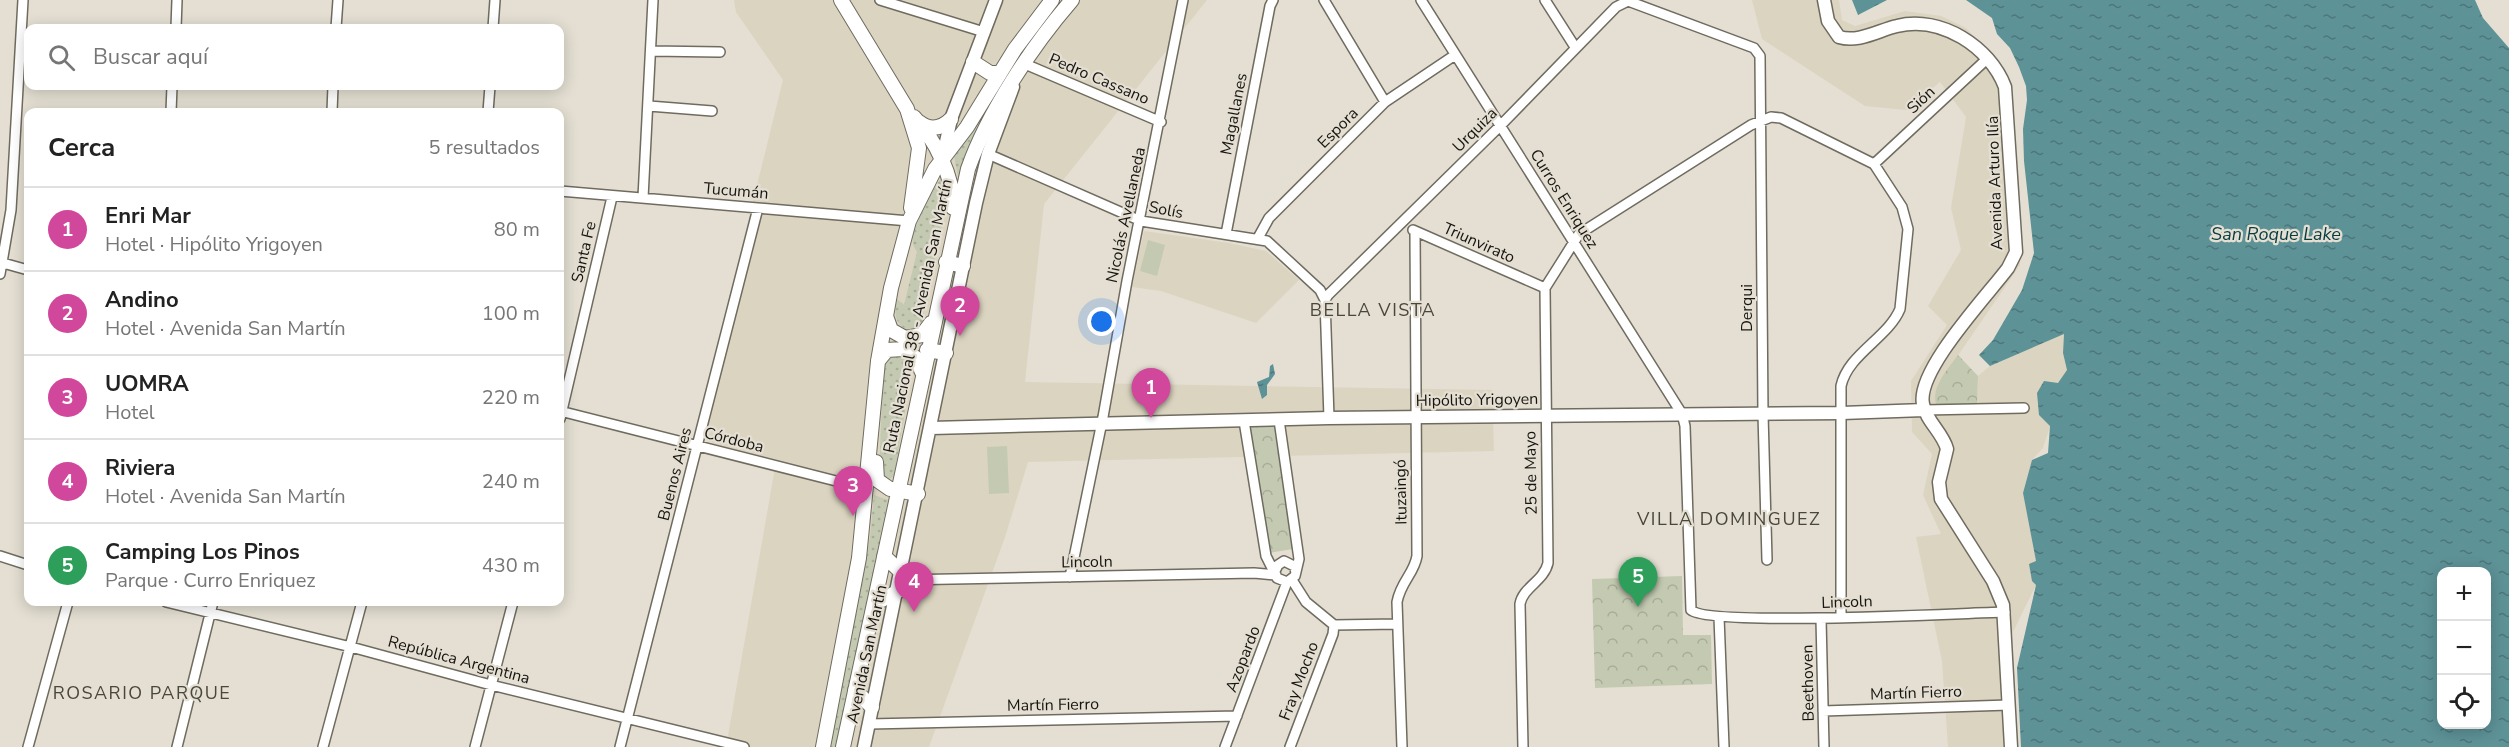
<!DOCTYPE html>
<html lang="es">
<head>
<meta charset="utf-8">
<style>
  :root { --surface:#fff; --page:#f2f2f2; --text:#222; --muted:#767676; --line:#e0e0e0; --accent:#111827 }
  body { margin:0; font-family:"Nunito Sans",sans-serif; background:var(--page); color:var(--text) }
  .controls { position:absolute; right:18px; bottom:18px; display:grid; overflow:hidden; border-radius:12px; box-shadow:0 3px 15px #0003 }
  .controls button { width:54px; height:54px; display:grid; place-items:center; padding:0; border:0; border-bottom:2px solid var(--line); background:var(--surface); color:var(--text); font:30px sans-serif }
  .you { position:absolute; left:1102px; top:322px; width:21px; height:21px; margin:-15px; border:4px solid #fff; border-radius:50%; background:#1a73e8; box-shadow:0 0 0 9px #1a73e833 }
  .badge { display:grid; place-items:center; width:39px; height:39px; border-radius:50%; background:var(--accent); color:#fff; font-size:20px; font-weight:700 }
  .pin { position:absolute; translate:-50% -50px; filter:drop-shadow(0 2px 3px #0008) }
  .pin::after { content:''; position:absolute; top:32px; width:21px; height:18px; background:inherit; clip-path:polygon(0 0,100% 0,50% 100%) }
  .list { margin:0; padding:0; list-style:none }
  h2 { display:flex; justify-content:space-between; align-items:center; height:78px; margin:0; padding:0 24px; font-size:26px }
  h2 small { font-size:20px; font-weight:400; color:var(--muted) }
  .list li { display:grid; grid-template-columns:39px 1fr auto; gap:18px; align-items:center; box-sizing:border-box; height:84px; padding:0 24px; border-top:2px solid var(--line) }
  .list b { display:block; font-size:22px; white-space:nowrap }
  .list p { margin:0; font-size:20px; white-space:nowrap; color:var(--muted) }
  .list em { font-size:20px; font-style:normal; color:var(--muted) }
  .icon { flex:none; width:33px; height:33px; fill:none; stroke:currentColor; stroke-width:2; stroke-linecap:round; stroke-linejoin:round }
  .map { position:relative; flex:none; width:2509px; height:747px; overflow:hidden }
  .search { position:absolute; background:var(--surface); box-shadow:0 3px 15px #0003; left:24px; top:24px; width:540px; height:66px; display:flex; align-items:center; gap:15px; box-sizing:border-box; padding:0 21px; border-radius:12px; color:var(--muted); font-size:22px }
  .panel { position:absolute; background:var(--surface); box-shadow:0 3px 15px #0003; left:24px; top:108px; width:540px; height:498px; border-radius:12px }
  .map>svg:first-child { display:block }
  .built { fill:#dbd4c0 }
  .grass { fill:url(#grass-dots) }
  .park { fill:url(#park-crowns) }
  .garden { fill:#c3cab1 }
  .water { fill:url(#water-ripples); fill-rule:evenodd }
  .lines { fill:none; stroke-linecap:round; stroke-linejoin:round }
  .street-casing { stroke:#6f6b5f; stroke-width:12 }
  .secondary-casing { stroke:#6f6b5f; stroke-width:15 }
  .primary-casing { stroke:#6f6b5f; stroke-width:16 }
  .street { stroke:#fff; stroke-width:9 }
  .secondary { stroke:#fff; stroke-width:12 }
  .primary { stroke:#fff; stroke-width:14 }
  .labels { text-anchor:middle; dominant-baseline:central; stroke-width:4.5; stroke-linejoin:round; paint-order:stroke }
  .street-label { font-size:16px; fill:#171511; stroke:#e4dfd2 }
  .water-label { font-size:18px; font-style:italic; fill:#073c41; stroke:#e4dfd2 }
  .neighbourhood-label { font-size:18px; letter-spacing:1.5px; fill:#49463b; stroke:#e4dfd2 }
</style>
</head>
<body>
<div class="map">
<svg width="2509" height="747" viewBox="0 0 2509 747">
  <defs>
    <pattern id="grass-dots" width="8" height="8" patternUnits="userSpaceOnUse" patternTransform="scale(1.5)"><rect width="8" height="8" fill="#c3cab1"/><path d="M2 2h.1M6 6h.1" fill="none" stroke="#a7ad97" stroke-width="1.8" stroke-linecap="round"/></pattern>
    <pattern id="park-crowns" width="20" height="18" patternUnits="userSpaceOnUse" patternTransform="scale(1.5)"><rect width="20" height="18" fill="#c3cab1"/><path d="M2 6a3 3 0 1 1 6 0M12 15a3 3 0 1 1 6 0" fill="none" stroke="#a7ad97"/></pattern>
    <pattern id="water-ripples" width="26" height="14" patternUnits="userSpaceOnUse" patternTransform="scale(1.5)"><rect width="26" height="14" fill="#5d9297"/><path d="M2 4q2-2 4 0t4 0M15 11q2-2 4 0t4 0" fill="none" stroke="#4c767a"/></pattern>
  </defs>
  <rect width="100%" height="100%" fill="#e4dfd2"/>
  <path class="built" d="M 734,0 L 1207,0 L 1044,204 L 1025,382 L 1492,390 L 1494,451 L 1028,462 L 1005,537 L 929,747 L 726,747 L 775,468 L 695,436 L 783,80 L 736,12 Z
    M 1752,0 L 1839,0 L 1842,20 L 1855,26 L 1905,11 L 1941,16 L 1966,28 L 1993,57 L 2010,86 L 2019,221 L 2020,265 L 1944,376 L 1977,405 L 1978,376 L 1990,366 L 2064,333 L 2063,353 L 2067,370 L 2039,415 L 2050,426 L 2043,448 L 2032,460 L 2023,493 L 2036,561 L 2030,564 L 2036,585 L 2012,634 L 2016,747 L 1948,747 L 1942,661 L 1916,537 L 1941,534 L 1923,495 L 1932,454 L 1912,432 L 1911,381 L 1947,325 L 1928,306 L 1961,250 L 1951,208 L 1966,117 L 1940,82 L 1906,110 L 1865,106 L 1762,39 Z
    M 1144,231 L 1229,243 L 1266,251 L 1299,280 L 1256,323 L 1161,291 L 1132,287 Z"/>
  <path class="grass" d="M 1058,0 L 1063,0 L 1016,64 L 977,130 L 958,177 L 954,156 L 1013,62 Z
    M 941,178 L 946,205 L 922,323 L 918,328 L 906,329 C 893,322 895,312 897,299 L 904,305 L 917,252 C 917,252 913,245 913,244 C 910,231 933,189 941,178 Z
    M 899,352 L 913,365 L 894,476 L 887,481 L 879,475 L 882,398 L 886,358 Z
    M 874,495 L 888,500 L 836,747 L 829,747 L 870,537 Z"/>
  <path class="park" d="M 1958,355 L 1978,376 L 1977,405 L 1937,407 C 1929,389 1948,369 1958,355 Z
    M 1279,420 L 1293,549 L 1268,553 L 1244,421 Z
    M 1682,576 L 1683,635 L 1711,635 L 1712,684 L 1595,688 L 1592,579 Z"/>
  <path class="garden" d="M 1148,240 L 1165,245 L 1157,276 L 1140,271 Z
    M 1007,446 L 1009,493 L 989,494 L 987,447 Z"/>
  <path class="water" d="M 1852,0 L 1887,0 L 1858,15 Z
    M 1966,0 L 2475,0 L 2483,18 L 2509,48 L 2509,747 L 2021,747 L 2017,668 L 2036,585 L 2032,581 L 2029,564 L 2036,561 L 2023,493 L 2032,460 L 2048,453 L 2050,426 L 2039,415 L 2037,393 L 2044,381 L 2058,383 L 2067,370 L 2063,353 L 2064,334 L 1990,366 L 1979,355 L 1993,340 L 2022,290 L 2034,253 L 2024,161 L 2023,129 L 2027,100 L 2026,86 L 2019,67 L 2010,48 L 1997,34 L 1992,18 ZM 2442,572 L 2486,572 L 2486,724 L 2442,724 Z
    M 1273,364 L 1275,374 L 1267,385 L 1267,395 L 1262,399 L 1257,382 L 1269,377 L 1270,366 Z"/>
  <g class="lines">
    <g class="street-casing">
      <path id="street" d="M 880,0 L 984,32
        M 1324,0 L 1385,102
        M 1421,0 L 1682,414 L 1685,426 L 1691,610 C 1709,627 1963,613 2005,612
        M 1545,0 L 1575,47
        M 176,28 L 177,0
        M 336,28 L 338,0
        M 493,28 L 495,0
        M 651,51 L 720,52
        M 1025,64 L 1161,122
        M 649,106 L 712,111
        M 171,112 L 172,86
        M 332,112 L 333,86
        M 488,112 L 490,86
        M 988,154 L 1141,221 L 1267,241 L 1320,290 L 1325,300
        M 1874,164 L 1988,58
        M 560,191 L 909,221
        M 643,198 L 653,0
        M 1413,230 L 1545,288
        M 1226,234 L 1270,6 L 1273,0
        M 1258,238 L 1269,218 L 1385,102 L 1455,55
        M 3,263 L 28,270
        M 0,274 L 11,210 L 23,0
        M 1924,410 L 2024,408
        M 560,411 L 844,483 L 867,486
        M 1329,418 L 1325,300 L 1328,295 L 1500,126 L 1616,7 L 1628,1 L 1754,48 L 1760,56 L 1763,414 L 1767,560
        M 560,419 L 612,197
        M 1244,421 L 1266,556 L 1277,578 L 1287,582 L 1295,576 L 1299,559 L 1279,420
        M 0,556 L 28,565
        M 1275,571 L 1278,565 L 1284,561 L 1294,566 L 1296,572
        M 1070,577 L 1103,417 L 1127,281 L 1183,0
        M 900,580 L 1254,573 L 1276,575
        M 1292,580 L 1306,602 L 1334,625 L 1397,624
        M 166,602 L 351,647 L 491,685 L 744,747
        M 1719,617 L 1724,747
        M 1821,619 L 1824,747
        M 1823,711 L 2009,705
        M 869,724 L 1237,716
        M 28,747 L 68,602
        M 177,747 L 213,602
        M 323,747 L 362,602
        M 475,747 L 513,602
        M 620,747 L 758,208
        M 1225,747 L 1287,582
        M 1290,747 L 1333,634 L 1334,625
        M 1402,747 L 1397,602 C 1401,581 1414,574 1417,556 L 1415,231
        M 1523,747 L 1520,604 C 1523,587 1544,581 1548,563 L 1545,288 L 1579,234 L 1751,125 L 1771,117 L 1781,118 L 1874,164 L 1902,207 L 1908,229 L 1900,309 C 1888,338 1848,354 1841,386 L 1841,618"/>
    </g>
    <g class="secondary-casing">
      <path id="secondary" d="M 1824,0 L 1828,21 L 1839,37 C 1859,43 1879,30 1897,26 C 1941,15 1990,47 2005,87 L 2016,252 L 2008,268 C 1987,296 1916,371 1923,404 C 1926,421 1943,433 1947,449 L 1939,482 L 1941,499 L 1993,581 L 2003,605 L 2011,747
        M 942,160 L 951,119 L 996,0
        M 931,428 L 1329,418 L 1842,413 L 1924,410
        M 864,747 L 976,203 L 988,154 L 1013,87"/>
    </g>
    <g class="primary-casing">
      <path id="primary" d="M 841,0 L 907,109 L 919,148 L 911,208
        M 973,62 L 990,73 L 1000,73
        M 914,117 C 935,139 954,177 953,208
        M 919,122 C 930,131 941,129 951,119
        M 946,262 L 963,266
        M 886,316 L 891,330 L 905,338 L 922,335 L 931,323
        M 927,350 L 946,353
        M 878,361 L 887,350 L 903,349 L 916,358 L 922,372
        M 876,462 L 877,480 L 890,489
        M 891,489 L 918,494
        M 884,556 L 901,572
        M 874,604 L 897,592
        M 855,690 L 872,707
        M 823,747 L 859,558 L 878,361 L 891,288 L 909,221 L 935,169 L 967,127 L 1015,49 L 1052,0
        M 843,747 L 968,169 C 988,112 1033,45 1072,0"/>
    </g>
    <use href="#street" class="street"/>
    <use href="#secondary" class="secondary"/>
    <use href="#primary" class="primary"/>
  </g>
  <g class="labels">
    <g class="street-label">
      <text transform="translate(1099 79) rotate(23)">Pedro Cassano</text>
      <text transform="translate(1921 100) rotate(-43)">Sión</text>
      <text transform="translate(1234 114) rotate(-79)">Magallanes</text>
      <text transform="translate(1338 128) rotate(-45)">Espora</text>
      <text transform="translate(1475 130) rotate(-45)">Urquiza</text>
      <text transform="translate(1995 183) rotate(-92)">Avenida Arturo Ilía</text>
      <text transform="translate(736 191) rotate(5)">Tucumán</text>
      <text transform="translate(1564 199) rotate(58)">Curros Enriquez</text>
      <text transform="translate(1166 210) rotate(11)">Solís</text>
      <text transform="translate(1126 215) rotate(-78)">Nicolás Avellaneda</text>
      <text transform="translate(1479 243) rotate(24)">Triunvirato</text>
      <text transform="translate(584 252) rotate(-77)">Santa Fe</text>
      <text transform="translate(1747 308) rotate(-90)">Derqui</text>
      <text transform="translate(918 316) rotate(-78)">Ruta Nacional 38 - Avenida San Martín</text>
      <text transform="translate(1477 400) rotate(-1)">Hipólito Yrigoyen</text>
      <text transform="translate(734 440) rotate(14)">Córdoba</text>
      <text transform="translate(1531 473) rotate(-91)">25 de Mayo</text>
      <text transform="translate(675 474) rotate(-76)">Buenos Aires</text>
      <text transform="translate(1401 492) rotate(-91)">Ituzaingó</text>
      <text transform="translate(1087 562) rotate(-1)">Lincoln</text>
      <text transform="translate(1847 602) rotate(-2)">Lincoln</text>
      <text transform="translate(867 654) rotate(-78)">Avenida San Martín</text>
      <text transform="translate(1243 659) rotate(-69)">Azopardo</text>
      <text transform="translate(459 660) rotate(15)">República Argentina</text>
      <text transform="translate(1299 681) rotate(-69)">Fray Mocho</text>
      <text transform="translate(1808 683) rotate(-91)">Beethoven</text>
      <text transform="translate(1916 693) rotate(-2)">Martín Fierro</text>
      <text transform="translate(1053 705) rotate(-1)">Martín Fierro</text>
    </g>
    <g class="water-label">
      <text x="2276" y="234">San Roque Lake</text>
    </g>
    <g class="neighbourhood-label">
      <text x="1373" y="310">BELLA VISTA</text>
      <text x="1729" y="519">VILLA DOMINGUEZ</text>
      <text x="142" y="693">ROSARIO PARQUE</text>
    </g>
  </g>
</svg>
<div class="controls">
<button>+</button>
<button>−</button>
<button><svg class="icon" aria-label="locate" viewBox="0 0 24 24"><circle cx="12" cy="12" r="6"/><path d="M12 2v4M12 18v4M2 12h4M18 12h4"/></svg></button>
</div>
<div class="you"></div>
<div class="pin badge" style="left:1151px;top:418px;background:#d1479c">1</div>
<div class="pin badge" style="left:960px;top:336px;background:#d1479c">2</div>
<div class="pin badge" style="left:853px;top:516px;background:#d1479c">3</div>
<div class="pin badge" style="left:914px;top:612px;background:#d1479c">4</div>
<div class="pin badge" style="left:1638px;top:607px;background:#2e9e5b">5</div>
<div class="search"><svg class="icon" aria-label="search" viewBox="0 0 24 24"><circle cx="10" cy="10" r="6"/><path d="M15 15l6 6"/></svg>Buscar aquí</div>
<section class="panel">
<h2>Cerca<small>5 resultados</small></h2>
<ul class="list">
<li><span class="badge" style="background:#d1479c">1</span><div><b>Enri Mar</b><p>Hotel · Hipólito Yrigoyen</p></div><em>80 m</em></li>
<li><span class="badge" style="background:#d1479c">2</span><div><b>Andino</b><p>Hotel · Avenida San Martín</p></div><em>100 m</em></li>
<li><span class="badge" style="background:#d1479c">3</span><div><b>UOMRA</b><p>Hotel</p></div><em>220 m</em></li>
<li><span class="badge" style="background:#d1479c">4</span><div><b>Riviera</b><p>Hotel · Avenida San Martín</p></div><em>240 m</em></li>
<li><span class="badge" style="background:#2e9e5b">5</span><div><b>Camping Los Pinos</b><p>Parque · Curro Enriquez</p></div><em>430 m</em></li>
</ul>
</section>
</div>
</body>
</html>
